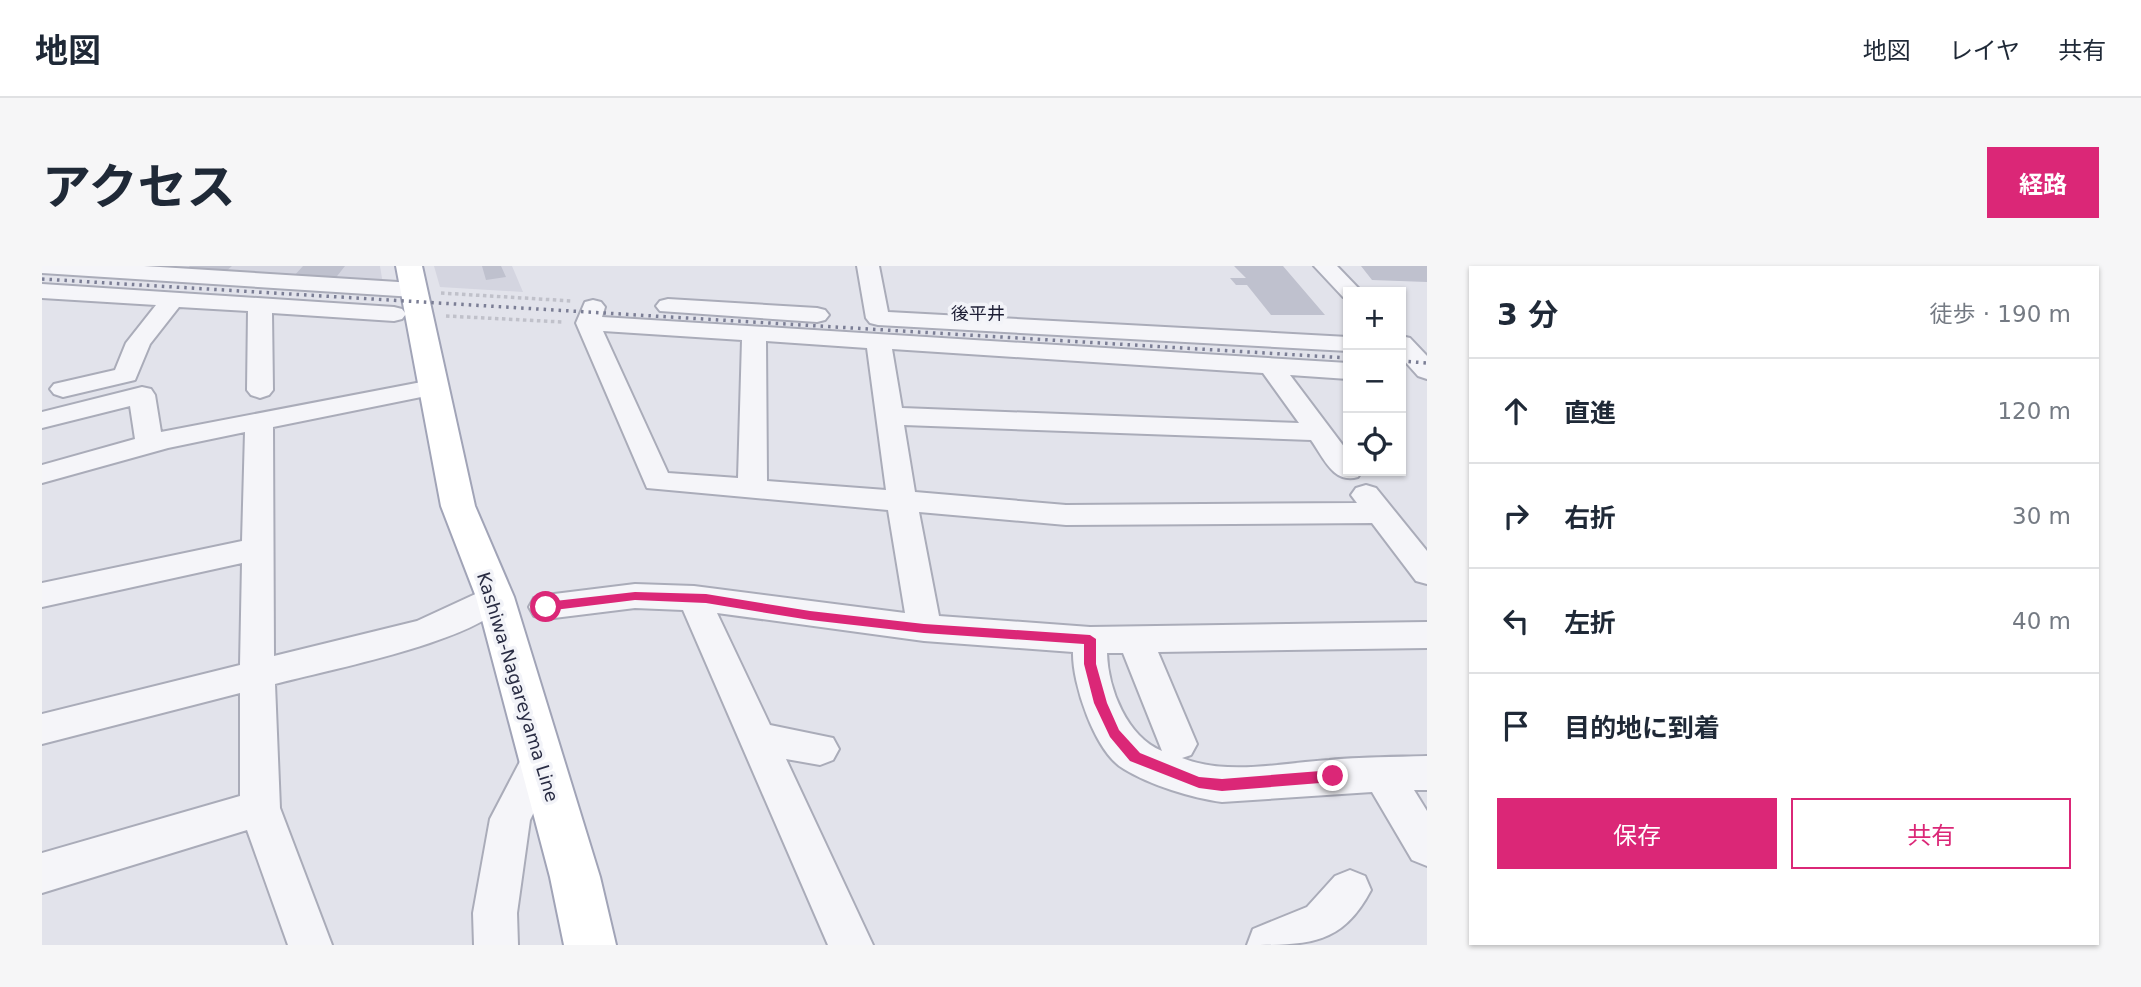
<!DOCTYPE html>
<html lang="ja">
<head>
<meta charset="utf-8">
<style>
  :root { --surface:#fff; --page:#f6f6f7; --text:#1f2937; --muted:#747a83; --line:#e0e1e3; --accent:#db2777 }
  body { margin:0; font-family:"DejaVu Sans","Noto Sans JP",sans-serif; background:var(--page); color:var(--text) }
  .controls { position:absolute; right:21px; top:21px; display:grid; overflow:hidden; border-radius:0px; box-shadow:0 2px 5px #0004 }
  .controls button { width:63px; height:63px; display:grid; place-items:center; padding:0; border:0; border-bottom:2px solid var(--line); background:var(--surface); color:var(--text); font:35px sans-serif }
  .stop { position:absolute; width:21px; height:21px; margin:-16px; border:5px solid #db2777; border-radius:50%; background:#fff }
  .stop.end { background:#db2777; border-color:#fff; box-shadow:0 2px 7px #0008 }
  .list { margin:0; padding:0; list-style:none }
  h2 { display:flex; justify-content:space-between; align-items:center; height:91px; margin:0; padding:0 28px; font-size:30px }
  h2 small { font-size:23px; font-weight:400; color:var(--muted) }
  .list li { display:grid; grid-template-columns:46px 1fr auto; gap:21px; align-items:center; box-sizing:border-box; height:105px; padding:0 28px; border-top:2px solid var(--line) }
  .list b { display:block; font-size:26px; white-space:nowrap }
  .list em { font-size:23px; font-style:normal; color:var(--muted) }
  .actions { display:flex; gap:14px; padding:21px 28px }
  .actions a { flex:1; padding:16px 0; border:2px solid var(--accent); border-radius:0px; text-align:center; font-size:24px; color:var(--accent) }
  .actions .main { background:var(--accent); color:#fff }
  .icon { flex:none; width:38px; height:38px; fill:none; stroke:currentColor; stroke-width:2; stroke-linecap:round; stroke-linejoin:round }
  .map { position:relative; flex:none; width:1385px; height:679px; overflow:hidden; border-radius:0px }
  header { display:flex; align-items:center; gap:42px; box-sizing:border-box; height:98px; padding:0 35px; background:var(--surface); border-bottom:2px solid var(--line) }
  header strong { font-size:33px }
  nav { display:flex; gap:38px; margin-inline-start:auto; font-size:24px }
  .intro { display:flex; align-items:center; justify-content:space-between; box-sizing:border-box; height:168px; padding:0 42px }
  h1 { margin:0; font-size:49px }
  .button { padding:18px 32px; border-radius:0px; background:var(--accent); color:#fff; font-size:24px; font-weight:700 }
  main { display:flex; gap:42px; padding:0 42px }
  aside { flex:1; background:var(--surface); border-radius:0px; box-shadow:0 2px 5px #0004 }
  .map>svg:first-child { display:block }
  .built { fill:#d4d5e0 }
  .building { fill:#bfc1ce }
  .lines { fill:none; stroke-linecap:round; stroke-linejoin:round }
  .minor-casing { stroke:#aaacb9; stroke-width:4 }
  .major-casing { stroke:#a1a4b7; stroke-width:4 }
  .path { stroke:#c0c1ca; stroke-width:3.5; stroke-dasharray:3.5 3.5; stroke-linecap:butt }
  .minor { fill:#f5f5f9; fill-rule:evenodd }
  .major { fill:#fff; fill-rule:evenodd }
  .rail { stroke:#7b7e95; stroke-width:3.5; stroke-dasharray:2.5 5; stroke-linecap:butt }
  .route { fill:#db2777 }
  .labels { text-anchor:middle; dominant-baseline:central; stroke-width:7; stroke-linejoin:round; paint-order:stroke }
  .far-quarter-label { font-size:18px; fill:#1c1d34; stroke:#f2f3f8 }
  .street-label { font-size:18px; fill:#292c43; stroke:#f2f3f8 }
</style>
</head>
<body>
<header>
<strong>地図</strong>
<nav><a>地図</a><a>レイヤ</a><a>共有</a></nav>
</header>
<div class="intro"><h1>アクセス</h1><a class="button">経路</a></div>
<main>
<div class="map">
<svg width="1385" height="679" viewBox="0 0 1385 679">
  <rect width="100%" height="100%" fill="#e2e3eb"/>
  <path class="built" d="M 136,0 L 338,0 L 341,18 L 138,2 Z
    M 392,0 L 470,0 L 481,26 L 398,21 Z"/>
  <path class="building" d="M 148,0 L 190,0 L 183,6 L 144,3 Z
    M 261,0 L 303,0 L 292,14 L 251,11 Z
    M 440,0 L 459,0 L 464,11 L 444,14 Z
    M 1192,0 L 1241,0 L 1283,49 L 1229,49 L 1205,19 L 1194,19 L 1188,12 L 1204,12 Z
    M 1319,0 L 1385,0 L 1385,16 L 1330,14 Z"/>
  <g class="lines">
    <g class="minor-casing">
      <path id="minor" d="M 0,0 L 102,0 L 372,17 L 380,19 L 383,24 L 380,29 L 372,31 L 0,7 Z
        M 815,0 L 837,0 L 846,46 L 1306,71 L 1306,85 L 836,59 L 828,57 L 824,52 Z
        M 1272,0 L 1295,0 L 1320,26 L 1306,26 L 1306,32 L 1301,31 Z
        M 0,18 L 352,41 L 360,43 L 364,48 L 360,53 L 352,55 L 230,47 L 231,124 L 227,129 L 218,132 L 209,129 L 205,124 L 206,45 L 137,41 L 108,78 L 93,114 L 21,131 L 12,128 L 8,123 L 12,118 L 73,104 L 84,77 L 114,39 L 0,32 Z
        M 626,33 L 775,42 L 783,44 L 787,49 L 783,54 L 775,56 L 618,45 L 614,40 L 618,35 Z
        M 551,34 L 559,36 L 563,41 L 560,51 L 1306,97 L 1306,113 L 1248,109 L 1306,186 L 1306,205 L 1320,205 L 1316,211 C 1291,218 1282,192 1269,174 L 862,159 L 873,226 L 1024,239 L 1315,237 L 1309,229 L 1314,222 L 1324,219 L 1334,222 L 1385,285 L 1385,318 L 1374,315 L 1330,257 L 1024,259 L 877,246 L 897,350 L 1048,361 L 1385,356 L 1385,382 L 1116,386 L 1155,478 L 1149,489 L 1140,492 C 1186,510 1239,497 1287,494 C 1319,491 1352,491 1385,490 L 1385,524 L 1372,524 L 1385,545 L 1385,600 L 1370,594 L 1330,526 L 1180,536 C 1150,532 1108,519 1082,503 C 1053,487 1030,417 1031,386 L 882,375 L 675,347 L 728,459 L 791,472 L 797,483 L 791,494 L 778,499 L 744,493 L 831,679 L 786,679 L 641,344 L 593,342 L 504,353 L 492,350 L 487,341 L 492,332 L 504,329 L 593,318 L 652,320 L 863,347 L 846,244 L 605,222 L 534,57 L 543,36 ZM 561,65 L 700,74 L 696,212 L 626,207 ZM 724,75 L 825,82 L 844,224 L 725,215 ZM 850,83 L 1221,107 L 1257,157 L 860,142 ZM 1065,387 L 1081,387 L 1120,485 C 1085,471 1066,423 1065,387 Z
        M 1359,70 L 1368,72 L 1385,90 L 1385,113 L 1376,110 L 1359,91 Z
        M 390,114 L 399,117 L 403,122 L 399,127 L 231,161 L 232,390 L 375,355 L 453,319 L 465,323 L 469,331 C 445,374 284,404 233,418 L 238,542 L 290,679 L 246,679 L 205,564 L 0,627 L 0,587 L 198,530 L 198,427 L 0,478 L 0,448 L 198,399 L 200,297 L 0,341 L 0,317 L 200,275 L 203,166 L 126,182 L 0,217 L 0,199 L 93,173 L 88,140 L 0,162 L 0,146 L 100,121 L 109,123 L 113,129 L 119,166 Z
        M 498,480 L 512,484 L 517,496 L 488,554 L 475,647 L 476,679 L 432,679 L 431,647 L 448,553 L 484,484 Z
        M 1308,604 L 1323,610 L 1329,624 C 1300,679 1267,679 1205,679 L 1211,663 L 1265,641 L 1293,610 Z"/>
    </g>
    <g class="major-casing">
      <path id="major" d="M 354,0 L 380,0 L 433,240 L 472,331 L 558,611 L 574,679 L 522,679 L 508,611 L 434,331 L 399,240 Z"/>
    </g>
    <path class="path" d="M 399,27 L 530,35
      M 404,50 L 521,56"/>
    <use href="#minor" class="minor"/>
    <use href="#major" class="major"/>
    <path class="rail" d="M 0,13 L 1306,92
      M 1359,95 L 1385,97"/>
  </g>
  <path class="route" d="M 593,326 L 664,328 L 768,345 L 882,358 L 1048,369 L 1054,373 L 1054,398 L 1065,437 L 1077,464 L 1098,487 L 1157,511 L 1180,513 L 1291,504 L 1297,510 L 1291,516 L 1180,525 L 1157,522 L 1088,495 L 1068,471 L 1052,437 L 1042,398 L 1042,378 L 882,367 L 768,354 L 664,337 L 593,334 L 504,345 L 498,341 L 504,336 Z"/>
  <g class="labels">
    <g class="far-quarter-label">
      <text x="936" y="47">後平井</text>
    </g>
    <g class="street-label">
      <text transform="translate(476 421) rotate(73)">Kashiwa-Nagareyama Line</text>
    </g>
  </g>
</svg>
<div class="controls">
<button>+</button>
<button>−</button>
<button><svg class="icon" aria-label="locate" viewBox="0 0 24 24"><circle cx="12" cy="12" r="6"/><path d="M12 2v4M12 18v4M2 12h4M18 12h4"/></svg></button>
</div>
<div class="stop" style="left:504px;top:341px"></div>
<div class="stop end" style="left:1291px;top:510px"></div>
</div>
<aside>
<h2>3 分<small>徒歩 · 190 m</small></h2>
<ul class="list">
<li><svg class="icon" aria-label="ahead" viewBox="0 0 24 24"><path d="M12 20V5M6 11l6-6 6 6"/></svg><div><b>直進</b></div><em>120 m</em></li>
<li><svg class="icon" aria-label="right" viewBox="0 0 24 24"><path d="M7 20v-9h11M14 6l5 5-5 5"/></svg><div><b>右折</b></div><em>30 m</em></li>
<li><svg class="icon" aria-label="left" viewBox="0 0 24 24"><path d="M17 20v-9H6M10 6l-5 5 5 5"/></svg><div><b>左折</b></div><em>40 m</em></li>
<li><svg class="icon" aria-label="arrive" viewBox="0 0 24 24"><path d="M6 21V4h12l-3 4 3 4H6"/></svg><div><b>目的地に到着</b></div></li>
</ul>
<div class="actions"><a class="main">保存</a><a>共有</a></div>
</aside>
</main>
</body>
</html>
